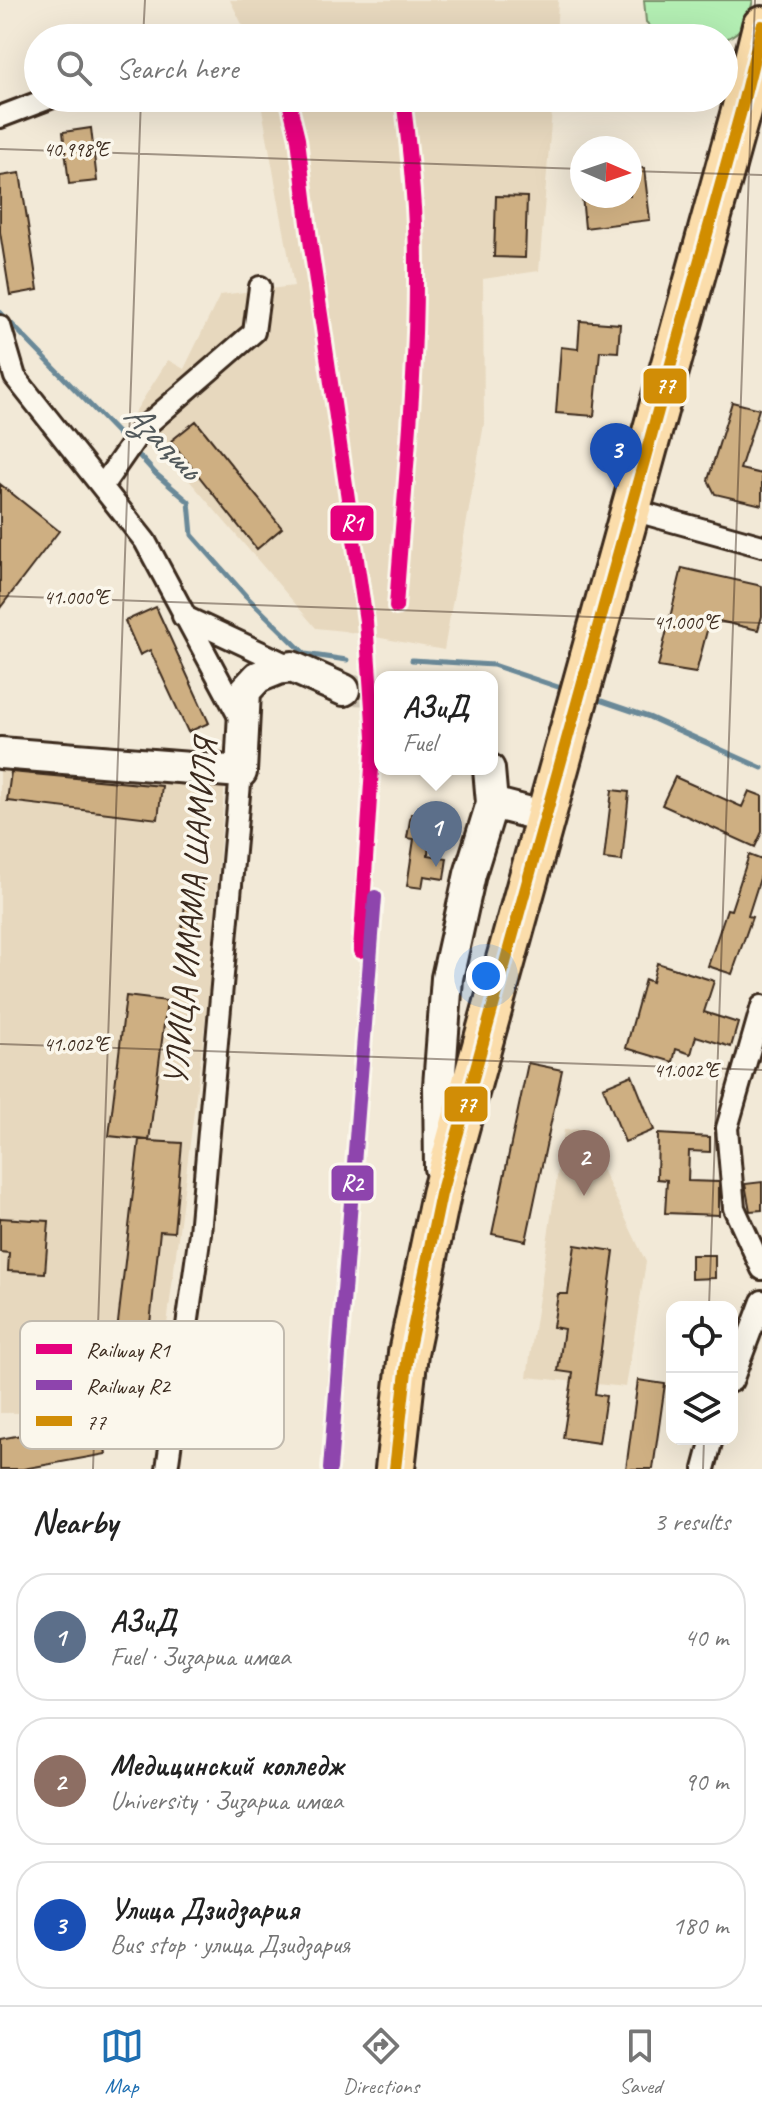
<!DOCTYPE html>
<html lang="en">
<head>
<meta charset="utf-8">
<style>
  :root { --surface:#fff; --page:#f2f2f2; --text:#222; --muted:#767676; --line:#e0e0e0; --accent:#1f6fb2 }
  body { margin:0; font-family:Caveat,sans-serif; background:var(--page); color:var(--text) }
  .controls { position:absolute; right:24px; bottom:24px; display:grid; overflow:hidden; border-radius:16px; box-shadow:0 8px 32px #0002 }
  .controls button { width:72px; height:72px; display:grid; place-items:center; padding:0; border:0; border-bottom:2px solid var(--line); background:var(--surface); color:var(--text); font:40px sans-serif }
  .compass { position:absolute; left:570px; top:136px; width:72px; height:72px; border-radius:50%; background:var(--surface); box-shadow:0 8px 32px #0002; rotate:92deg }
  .you { position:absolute; left:486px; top:976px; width:28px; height:28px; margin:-20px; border:6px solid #fff; border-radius:50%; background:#1a73e8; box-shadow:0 0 0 12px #1a73e833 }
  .badge { display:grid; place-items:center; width:52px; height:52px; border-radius:50%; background:var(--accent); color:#fff; font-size:26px; font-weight:700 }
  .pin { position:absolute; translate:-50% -66px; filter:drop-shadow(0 2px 4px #0008) }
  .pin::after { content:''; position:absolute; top:42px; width:28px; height:24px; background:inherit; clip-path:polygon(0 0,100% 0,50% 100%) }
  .popup { position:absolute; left:374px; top:671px; width:124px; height:104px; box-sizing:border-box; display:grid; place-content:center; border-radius:16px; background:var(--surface); filter:drop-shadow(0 2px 6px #0005); font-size:26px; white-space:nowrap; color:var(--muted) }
  .popup b { font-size:30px; color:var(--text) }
  .popup::after { content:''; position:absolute; left:50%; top:100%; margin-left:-16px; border:16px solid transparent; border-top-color:var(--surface) }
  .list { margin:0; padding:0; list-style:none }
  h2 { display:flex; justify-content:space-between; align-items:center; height:104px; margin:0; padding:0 32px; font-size:34px }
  h2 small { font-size:26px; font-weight:400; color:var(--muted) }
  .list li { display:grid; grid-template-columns:52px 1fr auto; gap:24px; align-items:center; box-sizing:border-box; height:128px; margin:0 16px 16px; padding:0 16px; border:2px solid var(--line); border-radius:32px }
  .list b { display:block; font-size:30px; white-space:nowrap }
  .list p { margin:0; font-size:26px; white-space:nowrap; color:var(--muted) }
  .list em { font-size:26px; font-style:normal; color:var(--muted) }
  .icon { flex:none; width:44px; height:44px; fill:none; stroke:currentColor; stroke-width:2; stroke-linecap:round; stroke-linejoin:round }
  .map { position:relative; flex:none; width:762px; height:1469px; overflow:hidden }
  .search { position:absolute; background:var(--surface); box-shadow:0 8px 32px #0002; left:24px; right:24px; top:24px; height:88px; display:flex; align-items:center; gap:20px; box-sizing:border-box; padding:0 28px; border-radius:44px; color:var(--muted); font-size:30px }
  .sheet { height:536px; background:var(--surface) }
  nav { display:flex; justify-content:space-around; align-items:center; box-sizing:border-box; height:112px; border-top:2px solid var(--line); background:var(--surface); font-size:22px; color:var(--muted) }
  nav a { display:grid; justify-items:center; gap:4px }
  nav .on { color:var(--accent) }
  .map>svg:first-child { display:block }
  .built { fill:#e7d8be }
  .green { fill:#b3eeb3; stroke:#778c68; stroke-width:2 }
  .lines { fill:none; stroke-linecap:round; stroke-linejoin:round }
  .stream { stroke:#6a8998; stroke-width:5 }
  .building { fill:#ceaf82; stroke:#3b2a1e; stroke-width:2 }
  .secondary-tunnel { stroke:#cdc3b2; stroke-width:30; stroke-dasharray:30 15; stroke-linecap:butt }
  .street-casing { stroke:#3b2a1e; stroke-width:26 }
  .secondary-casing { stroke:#3b2a1e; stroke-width:36 }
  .highway-casing { stroke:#3b2a1e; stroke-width:44 }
  .street { stroke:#fbf7ec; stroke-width:20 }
  .secondary { stroke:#fbf7ec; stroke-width:30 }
  .highway { stroke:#fbddab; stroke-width:38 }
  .bus-1-casing { stroke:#fbf7ec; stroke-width:18 }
  .bus-1 { stroke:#d18d06; stroke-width:12 }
  .rail-1-casing { stroke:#fbf7ec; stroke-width:20 }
  .rail-2-casing { stroke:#fbf7ec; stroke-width:20 }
  .rail-1 { stroke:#e5007d; stroke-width:14 }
  .rail-2 { stroke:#8e44ad; stroke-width:14 }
  .ticks { fill:none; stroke:#3b2a1e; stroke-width:2; stroke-opacity:0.45 }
  .labels { text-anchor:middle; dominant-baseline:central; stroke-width:7; stroke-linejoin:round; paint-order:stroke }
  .street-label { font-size:34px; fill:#3b2a1e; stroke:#fbf7ec }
  .water-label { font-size:36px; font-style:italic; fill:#52595b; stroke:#fbf7ec }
  .key { fill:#fbf7ec; stroke:#c1baae; stroke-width:2 }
  .key-label { font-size:22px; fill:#3b2a1e }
  .ticks-label { font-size:20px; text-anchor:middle; fill:#3b2a1e; stroke:#fbf7ec; stroke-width:7; stroke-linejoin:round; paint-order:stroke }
  .line-badge { stroke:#fbf7ec; stroke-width:3 }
  .badge-label { font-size:22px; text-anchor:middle; font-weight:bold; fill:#fff }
</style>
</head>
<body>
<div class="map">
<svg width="762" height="1469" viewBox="0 0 762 1469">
  <rect width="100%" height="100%" fill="#f2e9d7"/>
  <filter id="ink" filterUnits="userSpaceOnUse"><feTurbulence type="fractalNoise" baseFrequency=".0125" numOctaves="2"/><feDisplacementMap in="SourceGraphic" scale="16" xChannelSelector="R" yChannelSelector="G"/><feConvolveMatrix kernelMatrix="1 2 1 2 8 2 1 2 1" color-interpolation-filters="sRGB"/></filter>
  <g filter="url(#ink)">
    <path class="built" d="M 230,0 L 558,0 L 556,38 L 249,38 Z
      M 260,98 L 553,98 L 539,271 L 483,279 L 484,424 L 444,650 L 344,631 L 316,628 L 133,415 L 168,360 L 184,369 L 220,295 L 294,286 Z
      M 0,766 L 225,779 L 209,992 L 156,1412 L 0,1413 Z
      M 583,1129 L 646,1262 L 626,1387 L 527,1377 L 564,1130 Z"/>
    <path class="green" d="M 644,0 L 753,0 C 749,19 743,32 724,40 L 724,38 L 662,38 L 646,22 Z"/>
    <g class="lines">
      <path class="stream" d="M 0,312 L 127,443
        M 134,450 L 156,474 L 189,502 L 192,535 L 246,596 L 305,654 L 347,660
        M 412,660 L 493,665 L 564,689
        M 593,698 L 649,717 L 762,768"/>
    </g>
    <path class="building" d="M 91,128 L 97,181 L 69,184 L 63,132 Z
      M 644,168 L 650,220 L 585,228 L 582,196 L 630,196 L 630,169 Z
      M 20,173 L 38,290 L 10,295 L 0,232 L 0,176 Z
      M 496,196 L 527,197 L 525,258 L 494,257 Z
      M 580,321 L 620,324 L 618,352 L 600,351 L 594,416 L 556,413 L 561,347 L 578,349 Z
      M 732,402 L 759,409 L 740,469 L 762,474 L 762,505 L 715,494 L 708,480 Z
      M 196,421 L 282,528 L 257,549 L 171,441 Z
      M 0,484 L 59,531 L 0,608 Z
      M 682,568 L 762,586 L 762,616 L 758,630 L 710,619 L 696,673 L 658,667 Z
      M 156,607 L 209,723 L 188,732 L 150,650 L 140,655 L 125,621 Z
      M 11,772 L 162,786 L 158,819 L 7,801 Z
      M 675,777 L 742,807 L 749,791 L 762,796 L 762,832 L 755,847 L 662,805 Z
      M 612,790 L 629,792 L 622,861 L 604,859 Z
      M 411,814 L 428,816 L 425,840 L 429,841 L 428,855 L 447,858 L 444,879 L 424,876 L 422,888 L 407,886 L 414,839 L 407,838 Z
      M 749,855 L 762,860 L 762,872 L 748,916 L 752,917 L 732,974 L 708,966 L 727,909 L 731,910 Z
      M 189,874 L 203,876 L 192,959 L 178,958 Z
      M 657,963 L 714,981 L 704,1012 L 738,1023 L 731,1047 L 696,1036 L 691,1054 L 676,1049 L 673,1062 L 626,1048 L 645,979 L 652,982 Z
      M 126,996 L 167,1001 L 149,1141 L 182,1143 L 174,1232 L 160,1231 L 144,1380 L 80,1374 L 83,1337 L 116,1340 L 139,1140 L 148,1140 L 109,1136 Z
      M 528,1063 L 562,1070 L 526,1241 L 492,1234 Z
      M 632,1075 L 654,1130 L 625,1142 L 603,1087 Z
      M 658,1134 L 710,1137 L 710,1152 L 689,1151 L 688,1181 L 719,1182 L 719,1215 L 665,1213 L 667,1180 L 657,1179 Z
      M 762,1182 L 762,1210 L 750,1211 L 745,1184 Z
      M 0,1218 L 49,1221 L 45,1273 L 8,1271 L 9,1253 L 0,1252 Z
      M 575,1245 L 614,1251 L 595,1394 L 606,1396 L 599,1443 L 563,1438 L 573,1373 L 558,1371 L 564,1329 L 553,1327 L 558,1294 L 568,1294 Z
      M 691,1255 L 715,1255 L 715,1278 L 691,1279 Z
      M 638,1380 L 665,1384 L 653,1469 L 626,1469 Z
      M 108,1418 L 112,1441 L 104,1442 L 106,1454 L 23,1469 L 0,1469 L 0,1439 Z"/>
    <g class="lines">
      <path class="secondary-tunnel" d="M 344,690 L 380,691"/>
      <g class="street-casing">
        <path id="street" d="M 0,117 L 50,98
          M 0,326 L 15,377 L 145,541 L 242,722
          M 103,485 L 142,429 L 254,332 L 260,287
          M 629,509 L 762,546
          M 183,616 L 292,667
          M 762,1006 L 727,1128 L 734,1208 L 762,1269
          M 732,1381 L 762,1301
          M 167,1469 L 200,1233 L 241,772
          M 704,1469 L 712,1439"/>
      </g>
      <g class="secondary-casing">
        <path id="secondary" d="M 0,753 L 241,772 L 245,691 L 258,677 L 278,669 L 292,667 L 344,690
          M 492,803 L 546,817
          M 440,1168 L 439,1086 L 447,978 L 470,874 L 492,803 L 489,769"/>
      </g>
      <g class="highway-casing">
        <path id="highway" d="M 395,1469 L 408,1353 L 441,1194 L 741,111 L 762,26"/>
      </g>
      <use href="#street" class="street"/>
      <use href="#secondary" class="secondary"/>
      <use href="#highway" class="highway"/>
      <g class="bus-1-casing">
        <path id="bus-1" d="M 395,1469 L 408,1353 L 441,1194 L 741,111 L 762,26"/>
      </g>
      <use href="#bus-1" class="bus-1"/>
      <g class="rail-1-casing">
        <path id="rail-1" d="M 288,98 L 298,139 L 310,240 L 366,621 L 374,737 L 360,951
          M 396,607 C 404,492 417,378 416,263 C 416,208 410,153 403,98"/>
      </g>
      <g class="rail-2-casing">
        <path id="rail-2" d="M 330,1469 L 375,897"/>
      </g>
      <use href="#rail-1" class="rail-1"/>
      <use href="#rail-2" class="rail-2"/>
    </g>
  </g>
  <path class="ticks" d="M 143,38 L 145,0M 0,149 L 582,169M 630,171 L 762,175M 0,596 L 762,623M 0,1044 L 762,1070M 709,1307 L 755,0M 93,1469 L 141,98M 703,1469 L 704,1439"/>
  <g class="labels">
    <g class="street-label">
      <text transform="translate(190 912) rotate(-85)">УЛИЦА ИМАМА ШАМИЛЯ</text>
    </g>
    <g class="water-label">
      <text transform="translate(163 440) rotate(45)">Аӡаԥшь</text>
    </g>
  </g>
  <rect x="20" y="1321" width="264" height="128" rx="12" class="key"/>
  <rect x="36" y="1344" width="36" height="10" fill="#e5007d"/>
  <rect x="36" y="1380" width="36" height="10" fill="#8e44ad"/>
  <rect x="36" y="1416" width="36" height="10" fill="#d18d06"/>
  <g class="key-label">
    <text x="86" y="1357">Railway R1</text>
    <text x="86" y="1393">Railway R2</text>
    <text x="86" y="1429">77</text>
  </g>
  <g class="ticks-label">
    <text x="76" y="156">40.998°E</text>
    <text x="76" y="604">41.000°E</text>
    <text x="686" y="629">41.000°E</text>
    <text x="76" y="1051">41.002°E</text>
    <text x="686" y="1077">41.002°E</text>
  </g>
  <g class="line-badge">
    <rect x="642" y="367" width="46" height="38" rx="8" fill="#d18d06"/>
    <rect x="329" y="504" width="46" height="38" rx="8" fill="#e5007d"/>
    <rect x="443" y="1085" width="46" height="38" rx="8" fill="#d18d06"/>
    <rect x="330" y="1164" width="45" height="38" rx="8" fill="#8e44ad"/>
  </g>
  <g class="badge-label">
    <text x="665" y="393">77</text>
    <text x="352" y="531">R1</text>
    <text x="466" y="1112">77</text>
    <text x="352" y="1191">R2</text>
  </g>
</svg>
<div class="controls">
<button><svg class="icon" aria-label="locate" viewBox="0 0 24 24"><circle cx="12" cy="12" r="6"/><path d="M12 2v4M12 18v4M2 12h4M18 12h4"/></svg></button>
<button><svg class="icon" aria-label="layers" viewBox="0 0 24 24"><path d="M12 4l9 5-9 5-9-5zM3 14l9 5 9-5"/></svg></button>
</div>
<svg class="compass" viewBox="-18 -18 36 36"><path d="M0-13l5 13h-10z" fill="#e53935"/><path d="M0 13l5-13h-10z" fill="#767676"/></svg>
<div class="you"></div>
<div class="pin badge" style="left:436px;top:867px;background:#5c6f8a">1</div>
<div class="popup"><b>АЗиД</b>Fuel</div>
<div class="pin badge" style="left:584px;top:1196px;background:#8d6e63">2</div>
<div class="pin badge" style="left:616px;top:489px;background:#1a4fb4">3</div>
<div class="search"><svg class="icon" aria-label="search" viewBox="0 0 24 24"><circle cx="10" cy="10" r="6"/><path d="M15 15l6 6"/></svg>Search here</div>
</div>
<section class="sheet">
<h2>Nearby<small>3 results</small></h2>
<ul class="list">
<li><span class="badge" style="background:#5c6f8a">1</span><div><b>АЗиД</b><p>Fuel · Ӡиӡариа имҩа</p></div><em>40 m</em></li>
<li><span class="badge" style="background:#8d6e63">2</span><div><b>Медицинский колледж</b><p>University · Ӡиӡариа имҩа</p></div><em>90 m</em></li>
<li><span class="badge" style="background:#1a4fb4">3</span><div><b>Улица Дзидзария</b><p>Bus stop · улица Дзидзария</p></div><em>180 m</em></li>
</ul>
</section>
<nav>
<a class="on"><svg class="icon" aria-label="map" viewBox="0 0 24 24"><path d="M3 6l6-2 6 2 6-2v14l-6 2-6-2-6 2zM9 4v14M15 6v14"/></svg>Map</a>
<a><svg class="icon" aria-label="directions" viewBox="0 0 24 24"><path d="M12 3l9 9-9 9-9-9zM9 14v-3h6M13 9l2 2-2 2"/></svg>Directions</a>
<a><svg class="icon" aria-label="saved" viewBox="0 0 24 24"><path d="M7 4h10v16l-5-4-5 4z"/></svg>Saved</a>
</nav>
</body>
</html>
